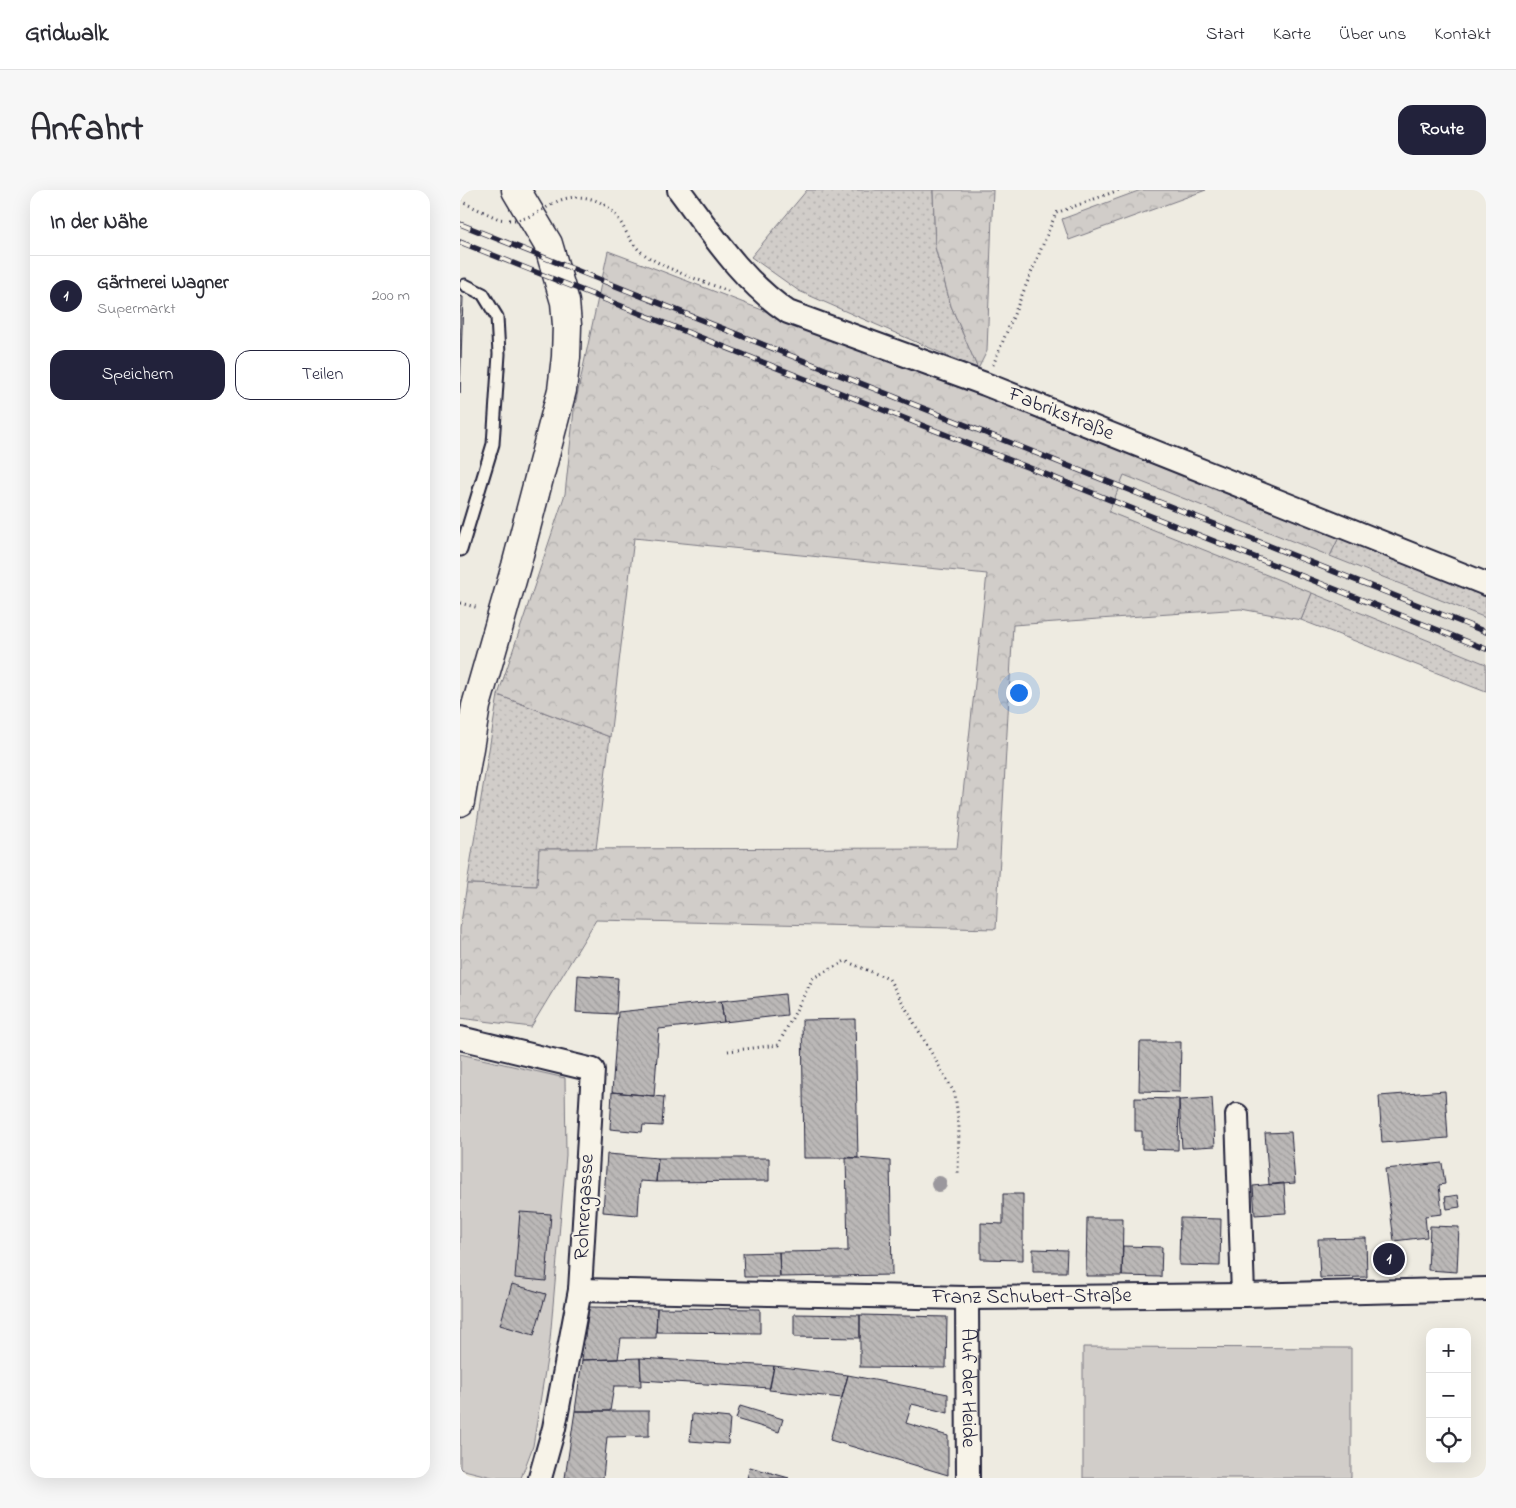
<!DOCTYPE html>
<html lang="de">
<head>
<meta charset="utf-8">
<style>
  :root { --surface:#fff; --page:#f7f7f7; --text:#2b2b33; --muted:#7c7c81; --line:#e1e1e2; --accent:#22223b }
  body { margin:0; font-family:"Indie Flower",sans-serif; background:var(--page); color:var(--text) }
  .controls { position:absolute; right:15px; bottom:15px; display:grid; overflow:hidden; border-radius:10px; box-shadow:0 5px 20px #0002 }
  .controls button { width:45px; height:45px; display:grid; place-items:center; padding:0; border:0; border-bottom:1px solid var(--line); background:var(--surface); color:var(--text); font:25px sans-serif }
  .you { position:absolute; left:558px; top:502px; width:18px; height:18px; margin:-12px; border:4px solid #fff; border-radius:50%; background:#1a73e8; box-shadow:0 0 0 8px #1a73e833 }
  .badge { display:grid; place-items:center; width:32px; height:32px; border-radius:50%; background:var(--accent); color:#fff; font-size:16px; font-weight:700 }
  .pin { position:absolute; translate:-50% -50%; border:2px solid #fff; box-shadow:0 1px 5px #0006 }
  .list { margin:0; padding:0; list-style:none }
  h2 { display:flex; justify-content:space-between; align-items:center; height:65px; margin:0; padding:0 20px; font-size:21px }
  h2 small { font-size:16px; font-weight:400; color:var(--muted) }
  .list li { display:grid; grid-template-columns:32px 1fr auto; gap:15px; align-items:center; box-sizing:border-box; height:80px; padding:0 20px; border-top:1px solid var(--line) }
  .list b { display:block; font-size:19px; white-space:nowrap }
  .list p { margin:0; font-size:16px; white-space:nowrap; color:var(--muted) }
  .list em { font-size:16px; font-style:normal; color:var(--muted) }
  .actions { display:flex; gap:10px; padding:15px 20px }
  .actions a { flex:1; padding:11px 0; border:1px solid var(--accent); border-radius:15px; text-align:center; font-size:18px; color:var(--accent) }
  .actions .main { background:var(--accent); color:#fff }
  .icon { flex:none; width:28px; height:28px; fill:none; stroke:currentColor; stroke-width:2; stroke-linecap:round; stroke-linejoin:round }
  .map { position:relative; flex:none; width:1026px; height:1288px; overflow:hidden; border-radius:15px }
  header { display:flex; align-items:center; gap:30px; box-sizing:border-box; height:70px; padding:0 25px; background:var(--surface); border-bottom:1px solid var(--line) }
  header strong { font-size:24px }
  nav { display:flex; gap:28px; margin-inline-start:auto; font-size:18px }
  .intro { display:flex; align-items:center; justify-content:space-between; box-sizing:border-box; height:120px; padding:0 30px }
  h1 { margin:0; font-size:35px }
  .button { padding:12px 22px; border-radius:15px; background:var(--accent); color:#fff; font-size:18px; font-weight:700 }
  main { display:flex; gap:30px; padding:0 30px }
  aside { flex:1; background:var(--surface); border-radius:15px; box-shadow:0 5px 20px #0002 }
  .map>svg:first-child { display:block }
  .built { fill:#dfdcd4 }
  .grass { fill:url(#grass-dots); stroke:#7a7882 }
  .forest { fill:url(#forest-crowns); stroke:#7a7882 }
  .garden { fill:#d1cdc9; stroke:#7a7882 }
  .building { fill:url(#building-back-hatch); stroke:#22223b }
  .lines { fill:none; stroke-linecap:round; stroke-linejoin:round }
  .lane-casing { stroke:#22223b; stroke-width:15 }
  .street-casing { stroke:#22223b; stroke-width:26 }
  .secondary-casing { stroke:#22223b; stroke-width:31 }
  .path { stroke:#22223b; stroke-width:3; stroke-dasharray:1 4; stroke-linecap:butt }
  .lane { stroke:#f7f3e8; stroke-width:11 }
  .street { stroke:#f7f3e8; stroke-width:22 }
  .secondary { stroke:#f7f3e8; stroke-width:28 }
  .rail-casing { stroke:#22223b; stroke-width:5.5 }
  .rail { stroke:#f7f3e8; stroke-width:4; stroke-dasharray:11; stroke-linecap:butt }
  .path-bridge { stroke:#22223b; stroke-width:3; stroke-dasharray:1 4; stroke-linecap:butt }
  .tree { fill:#9b989d }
  .labels { text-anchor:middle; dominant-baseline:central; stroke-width:4; stroke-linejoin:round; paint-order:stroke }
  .street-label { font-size:21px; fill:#22223b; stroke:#f7f3e8 }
</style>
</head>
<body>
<header>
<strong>Gridwalk</strong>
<nav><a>Start</a><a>Karte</a><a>Über uns</a><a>Kontakt</a></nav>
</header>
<div class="intro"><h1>Anfahrt</h1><a class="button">Route</a></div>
<main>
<aside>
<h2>In der Nähe<small></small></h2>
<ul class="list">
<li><span class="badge">1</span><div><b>Gärtnerei Wagner</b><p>Supermarkt</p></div><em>200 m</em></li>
</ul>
<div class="actions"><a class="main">Speichern</a><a>Teilen</a></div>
</aside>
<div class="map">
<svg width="1026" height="1288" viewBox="0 0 1026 1288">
  <defs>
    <pattern id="grass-dots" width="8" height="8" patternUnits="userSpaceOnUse" patternTransform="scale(1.25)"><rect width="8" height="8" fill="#d1cdc9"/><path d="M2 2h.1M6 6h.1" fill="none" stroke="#b3b0ae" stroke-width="1.8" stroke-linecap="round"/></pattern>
    <pattern id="forest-crowns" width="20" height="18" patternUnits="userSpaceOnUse" patternTransform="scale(1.25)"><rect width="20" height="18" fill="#d1cdc9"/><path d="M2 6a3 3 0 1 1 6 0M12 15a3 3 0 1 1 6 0" fill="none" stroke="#b3b0ae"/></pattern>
    <pattern id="building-back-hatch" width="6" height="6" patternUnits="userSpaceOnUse" patternTransform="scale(1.25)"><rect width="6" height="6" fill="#bbb8b7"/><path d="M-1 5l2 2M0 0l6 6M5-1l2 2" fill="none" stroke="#a09e9e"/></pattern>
  </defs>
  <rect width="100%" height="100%" fill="#eeebe1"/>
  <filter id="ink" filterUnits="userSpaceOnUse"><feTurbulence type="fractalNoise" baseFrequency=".02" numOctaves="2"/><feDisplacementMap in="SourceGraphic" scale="10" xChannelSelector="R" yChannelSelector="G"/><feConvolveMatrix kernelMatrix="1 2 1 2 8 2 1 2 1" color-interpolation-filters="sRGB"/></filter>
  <g filter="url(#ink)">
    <path class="built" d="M 664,285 L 1026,428 L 1026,474 L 649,322 Z"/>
    <path class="grass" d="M 347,0 L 473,0 L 475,57 L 491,116 L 518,179 L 339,101 L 291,67 Z
      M 880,345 L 1026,403 L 1026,428 L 870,366 Z
      M 852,403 L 1026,474 L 1026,502 L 841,430 Z
      M 38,505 L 150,547 L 136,659 L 79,659 L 77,696 L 7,694 Z"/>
    <path class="forest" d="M 473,0 L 533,0 L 527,161 L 518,179 L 491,116 L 475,57 Z
      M 681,0 L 746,0 L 609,50 L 602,29 Z
      M 148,61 C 211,84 273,109 336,133 C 518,202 699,274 880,345 L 870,366 L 664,285 L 649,322 L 852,403 L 841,430 L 781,419 L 553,435 L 536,739 L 136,730 L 71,837 L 0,828 L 0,739 L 7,694 L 77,696 L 79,659 L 497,658 L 527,384 L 174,348 L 150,547 L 38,505 L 105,304 L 114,220 Z"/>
    <path class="garden" d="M 0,864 L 105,888 L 106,965 L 90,1150 L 73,1256 L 61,1288 L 36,1288 L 0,1279 Z
      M 623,1157 L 891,1158 L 891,1288 L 623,1288 Z"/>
    <path class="building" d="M 0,106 L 3,107 L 0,203 Z
      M 118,785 L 158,788 L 156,824 L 116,822 Z
      M 325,804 L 327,825 L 264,832 L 261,811 Z
      M 261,811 L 264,832 L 199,839 L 194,906 L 152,902 L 158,822 Z
      M 395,829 L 398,968 L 344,968 L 342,830 Z
      M 680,852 L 721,852 L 720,902 L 679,901 Z
      M 985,901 L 988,948 L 922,953 L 919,906 Z
      M 152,902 L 204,907 L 202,936 L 183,935 L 182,942 L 150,939 Z
      M 675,908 L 719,909 L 718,960 L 682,959 L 682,941 L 675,941 Z
      M 752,908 L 755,956 L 722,958 L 719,910 Z
      M 831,942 L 835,993 L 809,995 L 805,943 Z
      M 147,964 L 198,968 L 196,992 L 180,991 L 178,1025 L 143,1022 Z
      M 386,967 L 430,971 L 432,1085 L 320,1087 L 319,1062 L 388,1061 Z
      M 198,968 L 309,968 L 309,991 L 196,992 Z
      M 982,973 L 985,994 L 979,995 L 982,1024 L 965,1026 L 967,1047 L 934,1051 L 925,979 Z
      M 824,993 L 826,1023 L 795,1025 L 793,996 Z
      M 543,1004 L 563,1004 L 563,1070 L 521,1069 L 521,1033 L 543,1034 Z
      M 998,1005 L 1000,1017 L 987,1019 L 985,1007 Z
      M 60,1022 L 91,1024 L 86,1091 L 55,1088 Z
      M 627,1028 L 663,1028 L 662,1086 L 626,1086 Z
      M 720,1028 L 761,1029 L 760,1076 L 719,1075 Z
      M 970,1036 L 999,1037 L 997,1082 L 968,1080 Z
      M 906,1048 L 907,1087 L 860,1088 L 858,1049 Z
      M 663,1056 L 702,1057 L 701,1087 L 662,1086 Z
      M 573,1059 L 607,1060 L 606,1082 L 573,1082 Z
      M 319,1062 L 320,1087 L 284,1087 L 283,1063 Z
      M 52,1094 L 86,1104 L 74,1145 L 40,1135 Z
      M 129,1117 L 197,1118 L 196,1148 L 161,1148 L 158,1169 L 122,1170 Z
      M 197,1118 L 300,1119 L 300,1143 L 196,1142 Z
      M 334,1124 L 400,1125 L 400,1148 L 334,1147 Z
      M 400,1125 L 487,1127 L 486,1178 L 400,1177 Z
      M 180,1168 L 314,1176 L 310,1198 L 181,1190 Z
      M 180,1168 L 181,1196 L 154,1196 L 150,1221 L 115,1221 L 122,1170 Z
      M 314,1176 L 388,1185 L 382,1208 L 309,1200 Z
      M 388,1185 L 488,1204 L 488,1223 L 452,1214 L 446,1233 L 488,1246 L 488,1285 L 370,1250 Z
      M 280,1216 L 323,1229 L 319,1242 L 276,1229 Z
      M 115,1221 L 189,1221 L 189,1246 L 147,1247 L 143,1288 L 105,1288 Z
      M 232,1224 L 270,1228 L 268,1254 L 230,1251 Z
      M 290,1277 L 329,1288 L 287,1288 Z"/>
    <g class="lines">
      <g class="lane-casing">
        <path id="lane" d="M 1,360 L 33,254 L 39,164 L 37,127 L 23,104 L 5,95"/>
      </g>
      <g class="street-casing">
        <g id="street">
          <path id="s1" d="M 219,0 C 252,44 282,91 328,122 L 525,194 L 1026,394"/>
          <path d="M 0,848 L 133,880 L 120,1100 L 94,1238 L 80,1288"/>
          <path d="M 777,925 L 783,1105"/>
          <path id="s2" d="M 120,1100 L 507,1108 L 783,1105 L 1026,1099"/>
          <path id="s3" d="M 507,1108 L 508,1288"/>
        </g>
      </g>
      <g class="secondary-casing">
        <path id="secondary" d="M 0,612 L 16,516 L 56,376 L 102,200 L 106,167 L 107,135 L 105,112 L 88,54 L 56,0"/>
      </g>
      <path class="path" d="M 0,11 L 39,29 L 46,30
        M 92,14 C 111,3 136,5 152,21 C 165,34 167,52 184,64 C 206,80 243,91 268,101
        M 533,175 L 596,23 L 659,0
        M 0,413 L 19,418
        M 268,861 L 318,855 L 353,788 L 385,771 L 429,789 L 495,904 L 499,936 L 498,985"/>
      <use href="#lane" class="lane"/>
      <use href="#street" class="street"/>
      <use href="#secondary" class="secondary"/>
      <g class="rail-casing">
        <path id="rail" d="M 0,34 L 1026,442
          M 0,52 L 1026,459"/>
      </g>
      <use href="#rail" class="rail"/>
      <path class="path-bridge" d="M 49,30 C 65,31 79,22 92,14"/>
    </g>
    <circle class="tree" cx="479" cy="994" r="8"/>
  </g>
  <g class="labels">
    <g class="street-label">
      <text stroke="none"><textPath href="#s1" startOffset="456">Fabrikstraße</textPath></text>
      <text transform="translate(125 1017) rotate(-87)">Rohrergasse</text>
      <text stroke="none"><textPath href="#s2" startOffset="452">Franz Schubert-Straße</textPath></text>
      <text stroke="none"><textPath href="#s3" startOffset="90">Auf der Heide</textPath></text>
    </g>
  </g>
</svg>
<div class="controls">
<button>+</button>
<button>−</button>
<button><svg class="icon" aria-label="locate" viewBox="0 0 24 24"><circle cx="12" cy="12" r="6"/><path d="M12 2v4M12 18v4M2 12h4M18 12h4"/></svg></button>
</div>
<div class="you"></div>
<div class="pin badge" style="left:929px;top:1069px">1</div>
</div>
</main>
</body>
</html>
